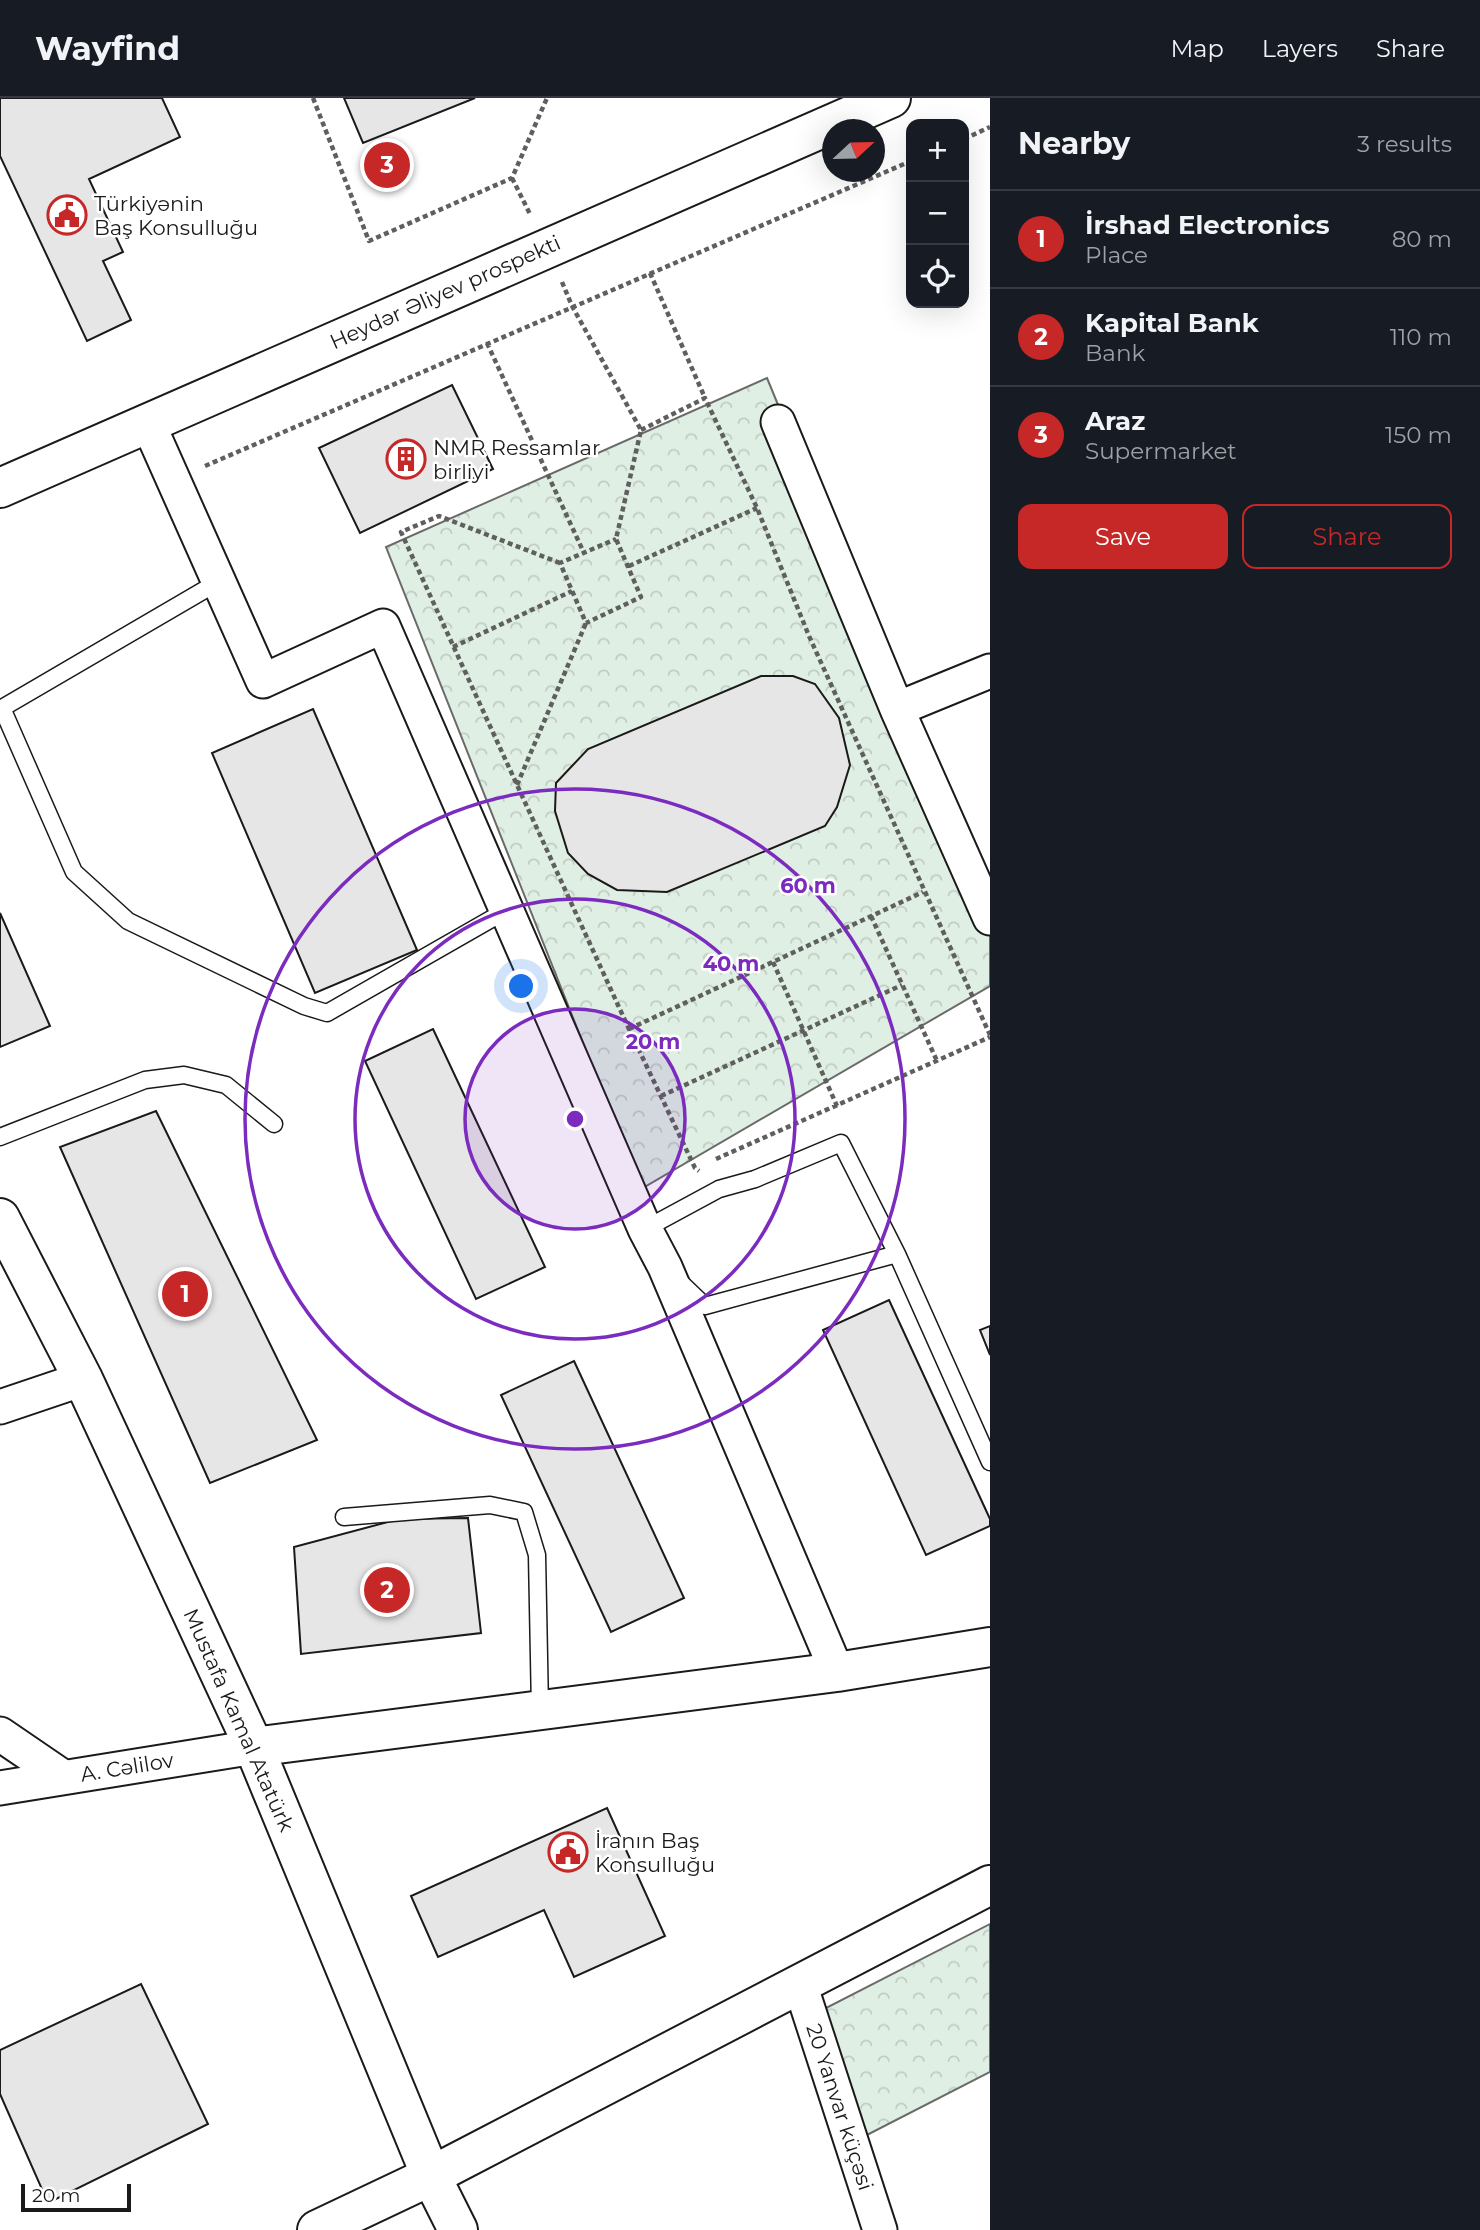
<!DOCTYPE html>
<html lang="en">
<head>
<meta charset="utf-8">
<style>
  :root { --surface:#171b24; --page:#20242c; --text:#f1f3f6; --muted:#9ea1a6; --line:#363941; --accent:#c62828 }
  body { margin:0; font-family:Montserrat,sans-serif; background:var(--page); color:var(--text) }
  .controls { position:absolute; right:21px; top:21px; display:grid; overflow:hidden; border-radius:14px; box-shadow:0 7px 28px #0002 }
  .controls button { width:63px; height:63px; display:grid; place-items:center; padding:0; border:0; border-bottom:2px solid var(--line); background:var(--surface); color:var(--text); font:35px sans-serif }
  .compass { position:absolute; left:822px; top:21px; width:63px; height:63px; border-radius:50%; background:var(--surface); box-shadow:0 7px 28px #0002; rotate:68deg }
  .scale { position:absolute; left:21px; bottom:18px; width:110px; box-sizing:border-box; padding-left:7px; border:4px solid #1a1a1a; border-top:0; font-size:19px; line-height:24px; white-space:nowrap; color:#1a1a1a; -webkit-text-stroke:5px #fff; paint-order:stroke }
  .you { position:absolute; left:522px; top:889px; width:24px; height:24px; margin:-18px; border:5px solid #fff; border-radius:50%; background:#1a73e8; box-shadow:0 0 0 10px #1a73e833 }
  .badge { display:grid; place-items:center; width:46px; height:46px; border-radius:50%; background:var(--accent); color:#fff; font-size:23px; font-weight:700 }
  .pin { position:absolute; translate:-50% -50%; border:4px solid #fff; box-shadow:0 2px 7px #0006 }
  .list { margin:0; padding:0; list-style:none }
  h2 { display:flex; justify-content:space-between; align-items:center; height:91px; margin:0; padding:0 28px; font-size:30px }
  h2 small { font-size:23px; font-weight:400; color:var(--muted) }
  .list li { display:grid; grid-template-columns:46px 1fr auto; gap:21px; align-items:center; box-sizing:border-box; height:98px; padding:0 28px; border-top:2px solid var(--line) }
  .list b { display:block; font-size:26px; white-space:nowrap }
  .list p { margin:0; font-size:23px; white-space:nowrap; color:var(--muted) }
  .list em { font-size:23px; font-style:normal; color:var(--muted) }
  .actions { display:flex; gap:14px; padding:21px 28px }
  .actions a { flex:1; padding:16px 0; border:2px solid var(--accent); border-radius:14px; text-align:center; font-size:24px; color:var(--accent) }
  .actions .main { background:var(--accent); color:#fff }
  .icon { flex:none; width:38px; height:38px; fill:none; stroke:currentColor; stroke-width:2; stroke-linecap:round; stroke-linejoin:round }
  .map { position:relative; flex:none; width:990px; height:2132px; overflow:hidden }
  header { display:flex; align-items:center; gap:42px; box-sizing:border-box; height:98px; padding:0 35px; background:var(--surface); border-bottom:2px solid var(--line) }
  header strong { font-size:33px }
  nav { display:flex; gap:38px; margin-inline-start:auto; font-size:24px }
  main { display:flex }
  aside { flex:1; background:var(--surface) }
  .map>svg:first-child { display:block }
  .park { fill:url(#park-crowns); stroke:#6a6a6a; stroke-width:2 }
  .building { fill:#e6e6e6; stroke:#1a1a1a; stroke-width:2 }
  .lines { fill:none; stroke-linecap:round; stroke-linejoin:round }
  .service-casing { stroke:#1a1a1a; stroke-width:19 }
  .minor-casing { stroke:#1a1a1a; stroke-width:37 }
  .secondary-casing { stroke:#1a1a1a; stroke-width:42 }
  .path { stroke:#5f5f5f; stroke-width:4.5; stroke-dasharray:5 3.5; stroke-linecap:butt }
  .service { stroke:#fff; stroke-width:16 }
  .minor { stroke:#fff; stroke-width:33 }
  .secondary { stroke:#fff; stroke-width:38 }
  .ring { fill:none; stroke:#7b2cbf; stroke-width:3.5 }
  .labels { text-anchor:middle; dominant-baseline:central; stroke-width:5; stroke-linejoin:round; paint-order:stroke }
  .poi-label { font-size:21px; fill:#1a1a1a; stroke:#fff; text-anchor:start }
  .street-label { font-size:21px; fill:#1a1a1a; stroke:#fff }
  .centre { fill:#7b2cbf; stroke:#fff; stroke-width:3.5 }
  .ring-label { font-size:21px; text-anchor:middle; font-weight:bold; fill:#7b2cbf; stroke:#fff; stroke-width:5; stroke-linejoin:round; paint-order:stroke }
</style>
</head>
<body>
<header>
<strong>Wayfind</strong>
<nav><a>Map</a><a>Layers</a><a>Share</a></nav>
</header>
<main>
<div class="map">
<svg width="990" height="2132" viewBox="0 0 990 2132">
  <defs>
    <pattern id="park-crowns" width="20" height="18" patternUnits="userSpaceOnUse" patternTransform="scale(1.75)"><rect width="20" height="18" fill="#e0efe3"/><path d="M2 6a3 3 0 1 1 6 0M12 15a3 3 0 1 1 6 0" fill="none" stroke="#c0ccc2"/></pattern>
  </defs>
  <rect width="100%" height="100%" fill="#fff"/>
  <path class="park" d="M 767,280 L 990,822 L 990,888 L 641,1091 L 386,449 Z
    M 990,1826 L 990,1974 L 863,2039 L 824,1911 Z"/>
  <path class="building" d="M 0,0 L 162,0 L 180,39 L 89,81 L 123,154 L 103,163 L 131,222 L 87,243 L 0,58 Z
    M 344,0 L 475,0 L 363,45 Z
    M 452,287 L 493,371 L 360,435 L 319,350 Z
    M 761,578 L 793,578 L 815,586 L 839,620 L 850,667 L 837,709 L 825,728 L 667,794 L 617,792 L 588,776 L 568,755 L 555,713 L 556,685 L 588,651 Z
    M 313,611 L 417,852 L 315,895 L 212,655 Z
    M 0,815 L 50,928 L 0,949 Z
    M 433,931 L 545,1169 L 476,1201 L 365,963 Z
    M 156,1013 L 317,1342 L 210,1385 L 60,1049 Z
    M 889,1202 L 990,1421 L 990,1428 L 926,1457 L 823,1232 Z
    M 990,1228 L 990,1257 L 980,1232 Z
    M 574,1263 L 684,1500 L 611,1534 L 501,1297 Z
    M 468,1420 L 481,1535 L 301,1556 L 294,1449 L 399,1421 Z
    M 607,1710 L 665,1838 L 574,1879 L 544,1812 L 438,1859 L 411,1798 Z
    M 141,1886 L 208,2026 L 48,2105 L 0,1996 L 0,1952 Z"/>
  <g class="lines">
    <g class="service-casing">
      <path id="service" d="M 218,484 L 2,610 L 74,774 L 128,823 L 304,908 L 327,915 L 507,812
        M 0,1039 L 145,982 L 184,977 L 226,987 L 274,1026
        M 645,1131 L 719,1091 L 755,1081 L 841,1045 L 897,1156 L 990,1364
        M 681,1185 L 705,1208 L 897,1156
        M 344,1419 L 490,1407 L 524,1414 L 537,1457 L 540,1611"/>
    </g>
    <g class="minor-casing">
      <path id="minor" d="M 778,324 L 897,611 L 990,820
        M 148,325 L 263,583 L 383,528 L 645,1131 L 665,1169 L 837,1574
        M 897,611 L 990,573
        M 0,1309 L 83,1281
        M 0,1636 L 63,1679
        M 0,1690 L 254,1649
        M 800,1886 L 880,2132"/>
    </g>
    <g class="secondary-casing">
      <path id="secondary" d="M 0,390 L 891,0
        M 0,1120 L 83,1281 L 254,1649 L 431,2078 L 458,2132
        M 254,1649 L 837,1574 L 990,1549
        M 317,2132 L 431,2078 L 990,1787"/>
    </g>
    <path class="path" d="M 313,0 L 369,143 L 512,80 L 547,0
      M 964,41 L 990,29
      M 512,80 L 530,116
      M 650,175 L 705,300
      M 562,184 L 572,208 L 641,332 L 616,441 L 641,499 L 586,525 L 560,465 L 616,441
      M 487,245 L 584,455
      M 641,332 L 705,300 L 757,410 L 809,538 L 990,937
      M 205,368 L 911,63
      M 560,465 L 439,418 L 401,434 L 629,931 L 695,1070 L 699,1073
      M 629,468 L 757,410
      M 453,549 L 572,493
      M 517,687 L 586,525
      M 871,818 L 937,963
      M 773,864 L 837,1008
      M 629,931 L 923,794
      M 661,998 L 902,887
      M 716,1061 L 990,939"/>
    <use href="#service" class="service"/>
    <use href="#minor" class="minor"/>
    <use href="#secondary" class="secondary"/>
  </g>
  <circle cx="575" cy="1021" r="110" fill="#7b2cbf" fill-opacity=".12"/>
  <g class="ring">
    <circle cx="575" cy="1021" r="110"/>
    <circle cx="575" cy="1021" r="220"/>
    <circle cx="575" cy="1021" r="330"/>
  </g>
  <defs>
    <g id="civic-ring" transform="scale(2.0125)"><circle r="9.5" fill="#fff" stroke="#c62828" stroke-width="1.5"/><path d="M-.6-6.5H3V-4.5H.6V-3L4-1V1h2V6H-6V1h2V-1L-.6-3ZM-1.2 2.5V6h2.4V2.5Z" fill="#c62828"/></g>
    <g id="building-ring" transform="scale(2.0125)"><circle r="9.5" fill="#fff" stroke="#c62828" stroke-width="1.5"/><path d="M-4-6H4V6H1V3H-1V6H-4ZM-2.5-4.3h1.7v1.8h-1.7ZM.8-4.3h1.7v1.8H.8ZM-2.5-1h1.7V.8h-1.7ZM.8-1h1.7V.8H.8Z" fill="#c62828"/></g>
  </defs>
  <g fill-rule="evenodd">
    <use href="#civic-ring" x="67" y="117"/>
    <use href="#building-ring" x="406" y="361"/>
    <use href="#civic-ring" x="568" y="1754"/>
  </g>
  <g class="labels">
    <g class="poi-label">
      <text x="94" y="105">Türkiyənin<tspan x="94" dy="24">Baş Konsulluğu</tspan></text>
      <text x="433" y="349">NMR Ressamlar<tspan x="433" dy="24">birliyi</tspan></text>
      <text x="595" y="1742">İranın Baş<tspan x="595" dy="24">Konsulluğu</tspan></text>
    </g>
    <g class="street-label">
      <text transform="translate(445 194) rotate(-24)">Heydər Əliyev prospekti</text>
      <text transform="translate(239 1622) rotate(66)">Mustafa Kamal Atatürk</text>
      <text transform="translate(127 1669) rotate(-9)">A. Cəlilov</text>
      <text transform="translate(840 2009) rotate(72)">20 Yanvar küçəsi</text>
    </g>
  </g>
  <circle cx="575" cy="1021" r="10" class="centre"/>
  <g class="ring-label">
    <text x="808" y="795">60 m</text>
    <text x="731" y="873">40 m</text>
    <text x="653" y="951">20 m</text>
  </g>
</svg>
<div class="controls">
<button>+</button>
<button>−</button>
<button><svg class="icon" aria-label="locate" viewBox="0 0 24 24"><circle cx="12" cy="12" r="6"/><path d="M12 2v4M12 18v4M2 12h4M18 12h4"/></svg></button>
</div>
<svg class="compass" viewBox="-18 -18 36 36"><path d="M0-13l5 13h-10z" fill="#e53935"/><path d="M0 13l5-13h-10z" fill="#9ea1a6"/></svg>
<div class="scale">20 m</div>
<div class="you"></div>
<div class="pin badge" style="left:185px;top:1196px">1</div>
<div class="pin badge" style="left:387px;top:1492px">2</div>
<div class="pin badge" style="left:387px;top:67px">3</div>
</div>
<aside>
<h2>Nearby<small>3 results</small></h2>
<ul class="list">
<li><span class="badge">1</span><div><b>İrshad Electronics</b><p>Place</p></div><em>80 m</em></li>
<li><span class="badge">2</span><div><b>Kapital Bank</b><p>Bank</p></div><em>110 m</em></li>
<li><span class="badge">3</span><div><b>Araz</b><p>Supermarket</p></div><em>150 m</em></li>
</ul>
<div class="actions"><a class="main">Save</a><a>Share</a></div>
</aside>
</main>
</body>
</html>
